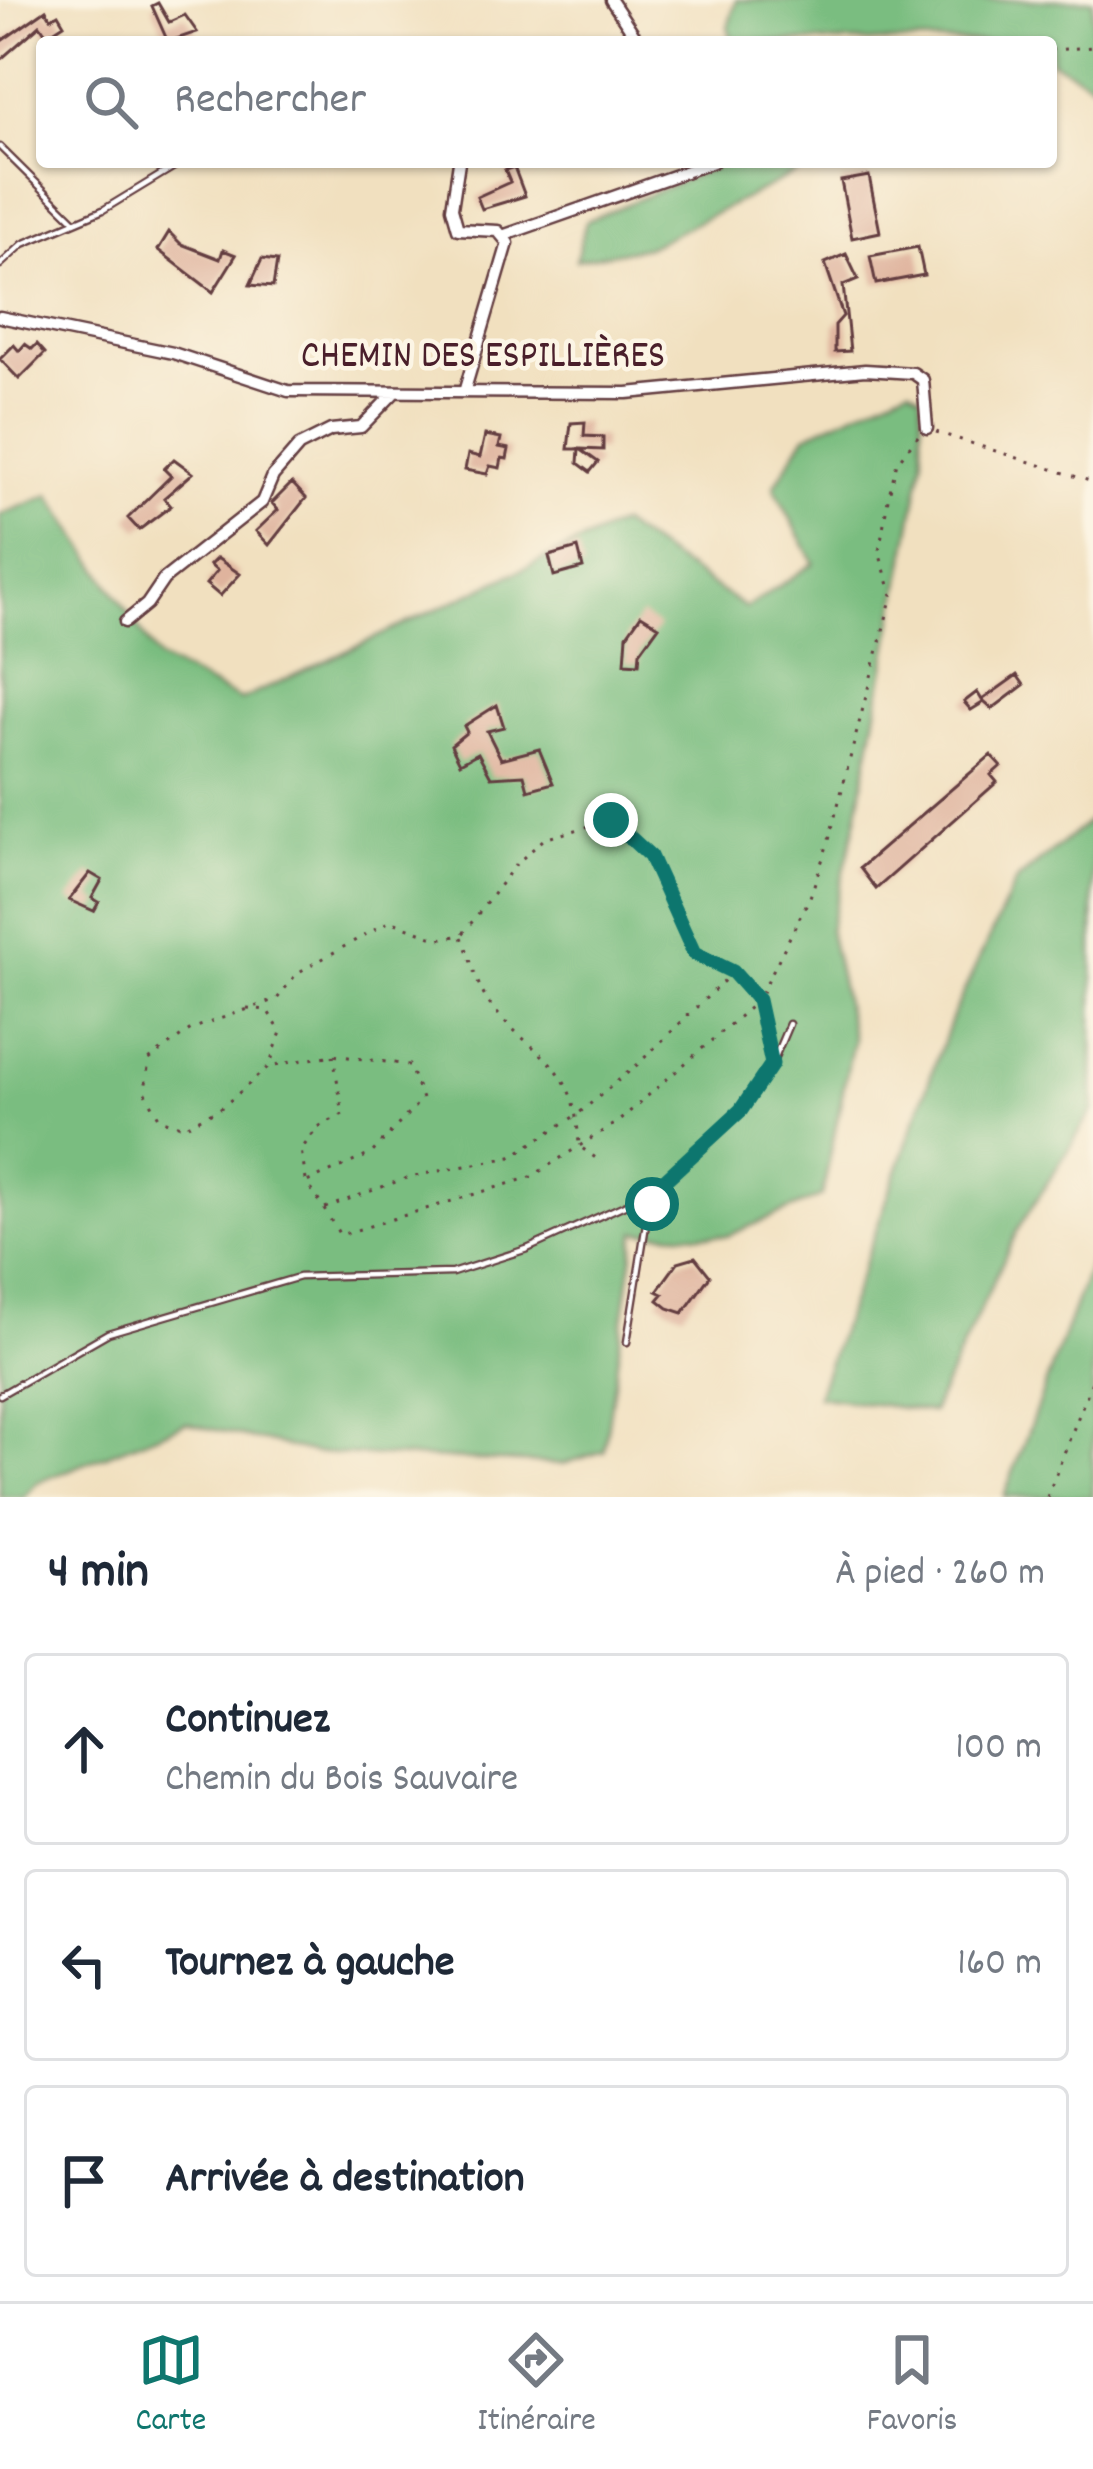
<!DOCTYPE html>
<html lang="fr">
<head>
<meta charset="utf-8">
<style>
  :root { --surface:#fff; --page:#f2f2f3; --text:#1f2937; --muted:#747a83; --line:#e0e1e3; --accent:#0f766e }
  body { margin:0; font-family:Dekko,sans-serif; background:var(--page); color:var(--text) }
  .stop { position:absolute; width:36px; height:36px; margin:-27px; border:9px solid #0f766e; border-radius:50%; background:#fff }
  .stop.end { background:#0f766e; border-color:#fff; box-shadow:0 3px 12px #0008 }
  .list { margin:0; padding:0; list-style:none }
  h2 { display:flex; justify-content:space-between; align-items:center; height:156px; margin:0; padding:0 48px; font-size:51px }
  h2 small { font-size:39px; font-weight:400; color:var(--muted) }
  .list li { display:grid; grid-template-columns:78px 1fr auto; gap:36px; align-items:center; box-sizing:border-box; height:192px; margin:0 24px 24px; padding:0 24px; border:3px solid var(--line); border-radius:12px }
  .list b { display:block; font-size:45px; white-space:nowrap }
  .list p { margin:0; font-size:39px; white-space:nowrap; color:var(--muted) }
  .list em { font-size:39px; font-style:normal; color:var(--muted) }
  .icon { flex:none; width:66px; height:66px; fill:none; stroke:currentColor; stroke-width:2; stroke-linecap:round; stroke-linejoin:round }
  .map { position:relative; flex:none; width:1093px; height:1497px; overflow:hidden }
  .search { position:absolute; background:var(--surface); box-shadow:0 3px 9px #0004; left:36px; right:36px; top:36px; height:132px; display:flex; align-items:center; gap:30px; box-sizing:border-box; padding:0 42px; border-radius:12px; color:var(--muted); font-size:45px }
  .sheet { height:804px; background:var(--surface) }
  nav { display:flex; justify-content:space-around; align-items:center; box-sizing:border-box; height:168px; border-top:3px solid var(--line); background:var(--surface); font-size:33px; color:var(--muted) }
  nav a { display:grid; justify-items:center; gap:6px }
  nav .on { color:var(--accent) }
  .map>svg:first-child { display:block }
  .forest { fill:#7abd80; stroke:#626e56; stroke-width:3 }
  .building { fill:#dfb39d }
  .lines { fill:none; stroke-linecap:round; stroke-linejoin:round }
  .service-casing { stroke:#633c41; stroke-width:9 }
  .minor-casing { stroke:#633c41; stroke-width:15 }
  .path { stroke:#633c41; stroke-width:3; stroke-dasharray:3 9; stroke-linecap:butt }
  .service { stroke:#fff; stroke-width:4.5 }
  .minor { stroke:#fff; stroke-width:10 }
  .route { stroke:#0f766e; stroke-width:15 }
  .labels { text-anchor:middle; dominant-baseline:central; stroke-width:9; stroke-linejoin:round; paint-order:stroke }
  .street-label { font-size:39px; fill:#4a1f2b; stroke:#fcf5e5 }
</style>
</head>
<body>
<div class="map">
<svg width="1093" height="1497" viewBox="0 0 1093 1497">
  <rect width="100%" height="100%" fill="#fcf5e5"/>
  <filter id="ink" filterUnits="userSpaceOnUse"><feTurbulence type="fractalNoise" baseFrequency=".00833" numOctaves="2"/><feDisplacementMap in="SourceGraphic" scale="24" xChannelSelector="R" yChannelSelector="G"/><feConvolveMatrix kernelMatrix="1 2 1 2 8 2 1 2 1" color-interpolation-filters="sRGB"/></filter>
  <filter id="wash" filterUnits="userSpaceOnUse"><feTurbulence type="fractalNoise" baseFrequency=".004" numOctaves="4" result="noise"/><feDisplacementMap in="SourceGraphic" scale="48" xChannelSelector="R" yChannelSelector="G"/><feGaussianBlur stdDeviation="2.7" result="paint"/><feColorMatrix in="noise" values="0 0 0 0 0 0 0 0 0 0 0 0 0 0 0 0 0 1.4 0 .05"/><feComposite in="paint" operator="in"/></filter>
  <g filter="url(#wash)">
    <rect width="100%" height="100%" fill="#f1e0bf"/>
    <path class="forest" d="M 736,0 L 1093,0 L 1093,84 L 1051,61 L 1051,42 L 733,42 L 728,27 Z
      M 727,162 L 818,162 L 647,247 L 576,260 L 586,221 Z
      M 909,387 L 921,395 L 923,462 L 855,828 L 829,930 L 853,1040 L 822,1196 L 727,1236 L 636,1232 L 604,1451 L 563,1464 L 314,1453 L 186,1423 L 36,1483 L 25,1497 L 0,1497 L 0,515 L 50,495 L 159,659 L 241,700 L 620,524 L 746,608 L 814,563 L 774,487 L 806,435 Z
      M 1093,818 L 1093,1111 L 1018,1229 L 932,1412 L 817,1396 L 951,1019 L 1016,881 Z
      M 1093,1256 L 1093,1497 L 1004,1497 Z"/>
    <g id="blocks">
      <path class="building" d="M 158,3 L 169,22 L 185,15 L 197,32 L 168,42 L 152,6 Z
        M 46,10 L 51,18 L 58,14 L 64,24 L 47,35 L 40,25 L 0,60 L 0,42 Z
        M 514,167 L 525,196 L 482,209 L 477,197 L 510,182 L 505,170 Z
        M 869,176 L 880,232 L 852,238 L 841,181 Z
        M 169,232 L 181,244 L 220,259 L 223,250 L 236,255 L 213,292 L 158,250 Z
        M 918,247 L 924,275 L 876,284 L 870,256 Z
        M 846,254 L 858,279 L 843,285 L 850,351 L 835,352 L 835,325 L 843,316 L 825,263 Z
        M 262,259 L 277,261 L 273,287 L 250,285 Z
        M 25,344 L 32,349 L 37,344 L 45,353 L 19,379 L 0,359 L 14,345 L 19,351 Z
        M 585,422 L 584,436 L 603,437 L 603,450 L 580,449 L 598,462 L 590,472 L 578,463 L 579,449 L 568,449 L 571,423 Z
        M 485,435 L 501,438 L 499,447 L 509,449 L 507,459 L 502,458 L 500,468 L 490,466 L 487,474 L 465,470 L 468,454 L 480,457 Z
        M 174,459 L 193,473 L 164,498 L 171,506 L 139,530 L 128,518 L 171,476 L 164,469 Z
        M 292,483 L 306,498 L 269,545 L 256,531 L 278,510 L 272,503 Z
        M 578,548 L 583,568 L 554,576 L 549,556 Z
        M 217,558 L 240,574 L 220,596 L 206,584 L 217,571 L 210,565 Z
        M 641,615 L 659,626 L 640,652 L 639,664 L 625,663 L 627,635 Z
        M 1017,675 L 1024,685 L 992,709 L 984,702 L 971,710 L 964,702 L 977,692 L 982,700 Z
        M 497,705 L 504,727 L 487,731 L 501,759 L 539,749 L 553,783 L 528,790 L 524,775 L 491,777 L 478,753 L 460,763 L 451,745 L 467,732 L 464,726 Z
        M 991,755 L 1001,766 L 991,775 L 997,782 L 876,889 L 860,868 Z
        M 90,873 L 102,880 L 92,898 L 99,902 L 94,911 L 69,900 Z
        M 695,1257 L 710,1276 L 683,1313 L 668,1308 L 658,1300 L 663,1294 L 657,1291 L 678,1262 Z"/>
    </g>
  </g>
  <g filter="url(#ink)">
    <use href="#blocks" fill-opacity="0" stroke="#633c41" stroke-width="3"/>
    <g class="lines">
      <g class="service-casing">
        <path id="service" d="M 0,147 L 74,220
          M 0,265 L 23,244 L 103,210 L 182,162
          M 627,1342 L 651,1193
          M 0,1395 L 108,1333 L 299,1277 L 452,1273 L 527,1249 L 651,1193 L 741,1110 L 772,1064 L 789,1024"/>
      </g>
      <g class="minor-casing">
        <path id="minor" d="M 611,0 L 639,42
          M 459,162 L 452,208 L 458,229 L 498,231 L 508,243 L 465,389
          M 505,235 L 713,162
          M 0,317 L 173,353 L 288,391 L 627,393 L 865,370 L 913,373 L 923,380 L 927,428
          M 125,622 L 147,604 L 164,579 L 262,502 L 273,476 L 299,446 L 331,430 L 361,427 L 394,393"/>
      </g>
      <path class="path" d="M 1051,50 L 1093,47
        M 936,432 L 1093,482
        M 611,820 L 650,856 L 694,953 L 733,972 L 758,1000 L 620,1120 L 531,1177 L 340,1235 L 307,1182 L 371,1154 L 422,1099 L 409,1065 L 333,1055 L 269,1066 L 224,1106 L 184,1127 L 160,1119 L 145,1091 L 149,1060 L 191,1029 L 277,999 L 297,973 L 390,921 L 439,939 L 462,935 L 516,864 L 544,839 Z
        M 462,937 C 471,958 477,990 492,1007 C 539,1063 575,1058 579,1146 L 600,1161
        M 247,1008 L 267,1010 L 281,1032 L 270,1064
        M 769,1051 L 758,1000 L 810,897 L 829,840 L 892,595 L 879,552 L 888,499 L 897,462 L 918,436
        M 306,1180 L 301,1150 L 318,1127 L 343,1114 L 333,1055
        M 325,1208 L 409,1177 L 511,1157 L 578,1114 L 638,1064 L 732,973
        M 1047,1497 L 1093,1379"/>
      <use href="#service" class="service"/>
      <use href="#minor" class="minor"/>
    </g>
  </g>
  <g class="lines" filter="url(#ink)">
    <path class="route" d="M 611,820 L 650,856 L 694,953 L 733,972 L 758,1000 L 772,1064 L 741,1110 L 651,1193 L 652,1204"/>
  </g>
  <g class="labels">
    <g class="street-label">
      <text x="483" y="358">CHEMIN DES ESPILLIÈRES</text>
    </g>
  </g>
</svg>
<div class="stop" style="left:652px;top:1204px"></div>
<div class="stop end" style="left:611px;top:820px"></div>
<div class="search"><svg class="icon" aria-label="search" viewBox="0 0 24 24"><circle cx="10" cy="10" r="6"/><path d="M15 15l6 6"/></svg>Rechercher</div>
</div>
<section class="sheet">
<h2>4 min<small>À pied · 260 m</small></h2>
<ul class="list">
<li><svg class="icon" aria-label="ahead" viewBox="0 0 24 24"><path d="M12 20V5M6 11l6-6 6 6"/></svg><div><b>Continuez</b><p>Chemin du Bois Sauvaire</p></div><em>100 m</em></li>
<li><svg class="icon" aria-label="left" viewBox="0 0 24 24"><path d="M17 20v-9H6M10 6l-5 5 5 5"/></svg><div><b>Tournez à gauche</b></div><em>160 m</em></li>
<li><svg class="icon" aria-label="arrive" viewBox="0 0 24 24"><path d="M6 21V4h12l-3 4 3 4H6"/></svg><div><b>Arrivée à destination</b></div></li>
</ul>
</section>
<nav>
<a class="on"><svg class="icon" aria-label="map" viewBox="0 0 24 24"><path d="M3 6l6-2 6 2 6-2v14l-6 2-6-2-6 2zM9 4v14M15 6v14"/></svg>Carte</a>
<a><svg class="icon" aria-label="directions" viewBox="0 0 24 24"><path d="M12 3l9 9-9 9-9-9zM9 14v-3h6M13 9l2 2-2 2"/></svg>Itinéraire</a>
<a><svg class="icon" aria-label="saved" viewBox="0 0 24 24"><path d="M7 4h10v16l-5-4-5 4z"/></svg>Favoris</a>
</nav>
</body>
</html>
